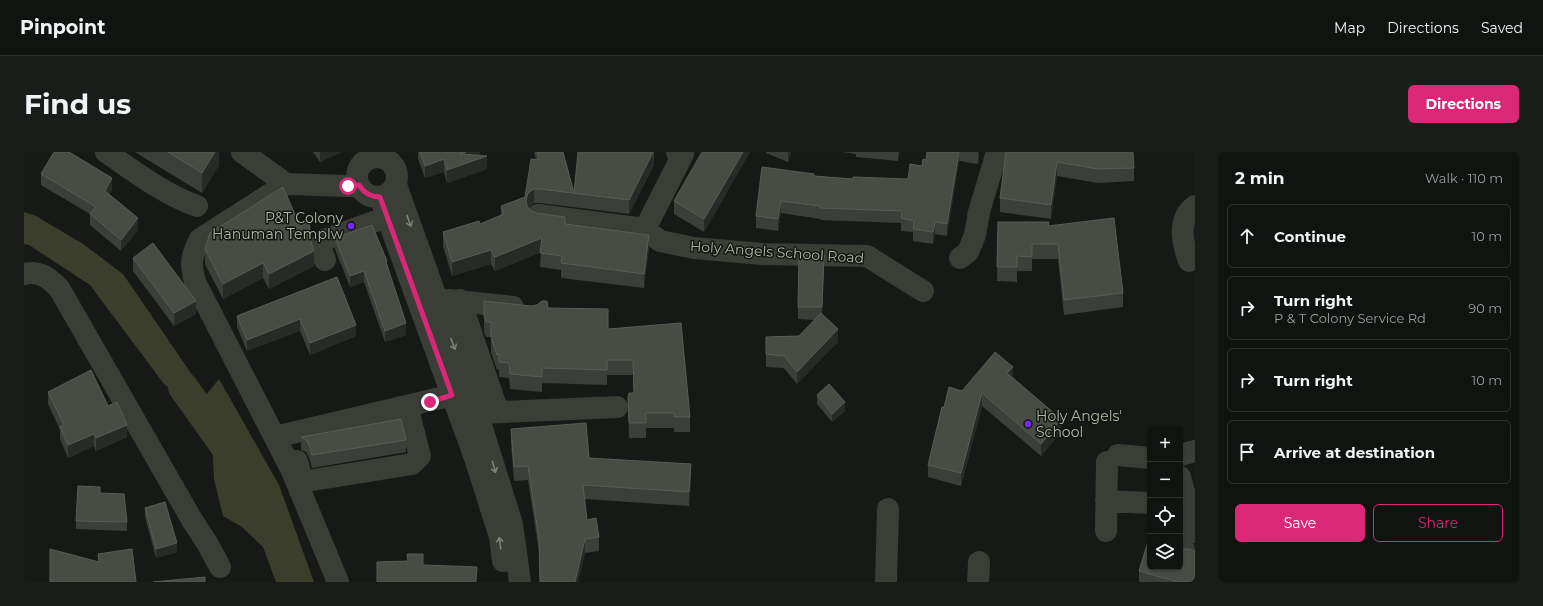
<!DOCTYPE html>
<html lang="en">
<head>
<meta charset="utf-8">
<style>
  :root { --surface:#111310; --page:#1a1c19; --text:#f1f3f6; --muted:#9c9e9f; --line:#303230; --accent:#db2777 }
  body { margin:0; font-family:Montserrat,sans-serif; background:var(--page); color:var(--text) }
  .controls { position:absolute; right:12px; bottom:12px; display:grid; overflow:hidden; border-radius:6px; box-shadow:0 1px 3px #0004 }
  .controls button { width:36px; height:36px; display:grid; place-items:center; padding:0; border:0; border-bottom:1px solid var(--line); background:var(--surface); color:var(--text); font:20px sans-serif }
  .stop { position:absolute; width:12px; height:12px; margin:-9px; border:3px solid #db2777; border-radius:50%; background:#fff }
  .stop.end { background:#db2777; border-color:#fff; box-shadow:0 1px 4px #0008 }
  .list { margin:0; padding:0; list-style:none }
  h2 { display:flex; justify-content:space-between; align-items:center; height:52px; margin:0; padding:0 16px; font-size:17px }
  h2 small { font-size:13px; font-weight:400; color:var(--muted) }
  .list li { display:grid; grid-template-columns:26px 1fr auto; gap:12px; align-items:center; box-sizing:border-box; height:64px; margin:0 8px 8px; padding:0 8px; border:1px solid var(--line); border-radius:6px }
  .list b { display:block; font-size:15px; white-space:nowrap }
  .list p { margin:0; font-size:13px; white-space:nowrap; color:var(--muted) }
  .list em { font-size:13px; font-style:normal; color:var(--muted) }
  .actions { display:flex; gap:8px; padding:12px 16px }
  .actions a { flex:1; padding:9px 0; border:1px solid var(--accent); border-radius:6px; text-align:center; font-size:14px; color:var(--accent) }
  .actions .main { background:var(--accent); color:#fff }
  .icon { flex:none; width:22px; height:22px; fill:none; stroke:currentColor; stroke-width:2; stroke-linecap:round; stroke-linejoin:round }
  .map { position:relative; flex:none; width:1171px; height:430px; overflow:hidden; border-radius:6px }
  header { display:flex; align-items:center; gap:24px; box-sizing:border-box; height:56px; padding:0 20px; background:var(--surface); border-bottom:1px solid var(--line) }
  header strong { font-size:19px }
  nav { display:flex; gap:22px; margin-inline-start:auto; font-size:14px }
  .intro { display:flex; align-items:center; justify-content:space-between; box-sizing:border-box; height:96px; padding:0 24px }
  h1 { margin:0; font-size:28px }
  .button { padding:10px 18px; border-radius:6px; background:var(--accent); color:#fff; font-size:14px; font-weight:700 }
  main { display:flex; gap:24px; padding:0 24px }
  aside { flex:1; background:var(--surface); border-radius:6px; box-shadow:0 1px 3px #0004 }
  .map>svg:first-child { display:block }
  .water { fill:#3b3e2b }
  .lines { fill:none; stroke-linecap:round; stroke-linejoin:round }
  .river { stroke:#3b3e2b; stroke-width:30 }
  .minor { stroke:#3a3e37; stroke-width:22 }
  .wall { fill:#3b3e39 }
  .shaded-wall { fill:#272a26 }
  .building { fill:#484c45; stroke:#585d55 }
  .oneway { stroke:#7c8275 }
  .route { stroke:#db2777; stroke-width:5 }
  .poi-dot { fill:#7929fe; stroke:#121411; stroke-width:1.5 }
  .labels { text-anchor:middle; dominant-baseline:central; stroke-width:3; stroke-linejoin:round; paint-order:stroke }
  .poi-label { font-size:14px; fill:#b2baa8; stroke:#121411; text-anchor:end }
  .street-label { font-size:14px; fill:#b2baa8; stroke:#121411 }
</style>
</head>
<body>
<header>
<strong>Pinpoint</strong>
<nav><a>Map</a><a>Directions</a><a>Saved</a></nav>
</header>
<div class="intro"><h1>Find us</h1><a class="button">Directions</a></div>
<main>
<div class="map">
<svg width="1171" height="430" viewBox="0 0 1171 430">
  <rect width="100%" height="100%" fill="#171916"/>
  <path class="water" d="M 0,60 L 12,64 L 59,92 L 99,122 L 182,243 L 195,227 L 255,333 L 290,430 L 252,430 L 239,395 L 218,375 L 199,364 L 190,327 L 187,271 L 140,232 L 66,133 L 5,93 L 0,92 Z"/>
  <g class="lines">
    <path class="river" d="M 159,235 L 211,308"/>
    <path class="minor" d="M 82,0 C 111,20 140,42 173,54
      M 218,0 L 262,32 L 324,34 L 335,33
      M 653,0 L 659,2 L 621,77 L 636,89 L 670,96 L 738,102 L 843,104 L 899,139
      M333 25a20 20 0 1 1 40 0a20 20 0 1 1-40 0Z
      M 262,32 L 176,87 C 167,105 166,110 171,130 L 268,319 L 314,430
      M 372,33 L 450,251 L 488,372 L 496,430
      M 356,45 L 451,306 L 476,385 L 479,409
      M 514,63 L 621,77
      M 936,106 L 944,100 L 951,83 L 955,60 L 973,0
      M 301,108 C 298,100 294,95 300,88 L 363,65
      M 1165,109 C 1158,90 1153,67 1171,54
      M 0,122 C 15,118 25,126 35,136 L 168,368 L 183,391 L 196,415
      M 424,148 L 489,155
      M 436,148 L 471,251
      M 454,261 L 593,255
      M 251,285 L 429,243
      M 1094,303 L 1126,306
      M 1156,303 L 1171,299
      M 273,309 L 277,324 L 283,329 L 388,312 L 396,304 L 383,254
      M 1156,325 L 1171,380
      M 1082,349 L 1126,351
      M 1082,379 L 1083,310
      M 1156,384 L 1160,398
      M 862,430 L 864,357
      M 954,430 L 955,410"/>
  </g>
  <path class="wall" d="M 111,0 L 195,0 L 195,13 L 178,41 Z
    M 289,0 L 317,0 L 296,10 Z
    M 394,0 L 456,0 L 456,4 L 463,17 L 423,31 L 420,20 L 401,26 L 394,7 Z
    M 510,0 L 539,0 L 550,41 L 630,0 L 630,13 L 605,62 L 516,51 L 510,51 L 504,56 L 507,59 L 541,73 L 625,97 L 620,136 L 537,126 L 537,118 L 516,115 L 517,100 L 471,119 L 467,112 L 428,124 L 419,94 L 419,80 L 456,72 L 477,63 L 477,54 L 501,45 L 512,8 Z
    M 678,0 L 726,0 L 680,80 L 650,62 L 650,49 Z
    M 742,0 L 767,0 L 764,10 L 742,1 Z
    M 818,0 L 875,0 L 874,9 L 832,5 L 832,2 Z
    M 903,0 L 955,0 L 954,12 L 935,9 L 923,84 L 911,82 L 909,92 L 889,89 L 889,80 L 877,79 L 877,71 L 796,68 L 796,67 L 757,61 L 754,79 L 732,76 L 732,64 L 790,24 L 829,27 L 884,27 L 898,14 L 902,8 Z
    M 982,0 L 1110,16 L 1110,29 L 1074,31 L 1033,24 L 1027,67 L 976,60 L 976,46 Z
    M 17,22 L 88,38 L 85,43 L 114,78 L 97,99 L 66,73 L 66,62 L 17,33 Z
    M 974,70 L 1025,74 L 1099,141 L 1099,155 L 1040,163 L 1034,107 L 1008,107 L 1008,119 L 993,119 L 993,130 L 973,129 Z
    M 276,74 L 286,83 L 286,87 L 290,114 L 245,137 L 239,126 L 199,147 L 181,112 L 181,97 Z
    M 311,86 L 363,113 L 382,183 L 361,190 L 340,130 L 326,135 L 311,97 Z
    M 109,106 L 172,162 L 150,174 L 109,119 Z
    M 800,116 L 798,162 L 814,190 L 773,232 L 760,216 L 742,215 L 742,185 L 775,184 L 791,168 L 774,167 L 774,155 Z
    M 313,125 L 332,184 L 286,203 L 276,179 L 223,199 L 213,175 L 213,164 Z
    M 524,156 L 584,177 L 666,265 L 666,280 L 650,280 L 650,276 L 622,276 L 622,286 L 605,286 L 604,246 L 610,241 L 609,223 L 583,223 L 583,233 L 518,231 L 518,240 L 486,237 L 485,226 L 475,225 L 475,217 L 473,218 L 467,200 L 467,185 L 462,185 L 460,179 L 460,164 Z
    M 989,225 L 1037,280 L 1017,304 L 958,254 L 937,334 L 904,325 L 904,313 L 920,255 L 938,239 Z
    M 24,240 L 84,254 L 103,285 L 72,299 L 70,294 L 44,306 L 36,287 L 36,278 L 24,252 Z
    M 793,243 L 821,259 L 808,270 L 793,252 Z
    M 487,277 L 565,306 L 667,326 L 665,354 L 560,347 L 563,368 L 575,385 L 575,399 L 561,401 L 554,430 L 516,430 L 515,400 L 504,328 L 490,329 L 487,291 Z
    M 277,285 L 382,288 L 382,300 L 288,316 L 285,305 L 282,300 L 277,298 Z
    M 76,341 L 103,370 L 103,379 L 52,377 L 52,369 Z
    M 121,356 L 153,400 L 132,406 L 121,365 Z
    M 1126,415 L 1171,430 L 1115,430 L 1115,419 Z"/>
  <path class="shaded-wall" d="M 191,0 L 195,0 L 195,13 L 178,41 L 178,21 Z
    M 296,0 L 317,0 L 296,10 Z
    M 442,0 L 456,0 L 456,7 L 463,4 L 463,17 L 423,31 L 423,18 L 436,2 Z
    M 629,0 L 630,13 L 605,62 L 605,48 Z
    M 719,0 L 726,0 L 680,80 L 680,67 Z
    M 764,0 L 767,0 L 764,10 Z
    M 935,0 L 935,9 L 923,84 L 923,72 Z
    M 954,0 L 955,0 L 954,12 Z
    M 420,7 L 420,20 L 401,26 L 401,14 Z
    M 1033,10 L 1033,24 L 1027,67 L 1027,53 Z
    M 88,26 L 88,38 L 81,50 L 81,39 Z
    M 510,37 L 510,51 L 504,55 L 502,62 L 502,48 L 504,41 Z
    M 757,49 L 757,61 L 754,79 L 754,67 Z
    M 114,66 L 114,78 L 97,99 L 97,88 Z
    M 286,69 L 286,83 L 285,99 L 285,84 Z
    M 911,70 L 911,82 L 909,92 L 909,80 Z
    M 625,83 L 625,97 L 620,136 L 620,122 Z
    M 518,86 L 518,100 L 471,119 L 471,105 Z
    M 467,98 L 467,112 L 428,124 L 428,110 Z
    M 290,99 L 290,114 L 245,137 L 245,122 Z
    M 239,111 L 239,126 L 199,147 L 199,132 Z
    M 340,119 L 340,130 L 326,135 L 326,124 Z
    M 172,149 L 172,162 L 150,174 L 150,161 Z
    M 276,167 L 276,179 L 223,199 L 223,188 Z
    M 382,171 L 382,183 L 361,190 L 361,179 Z
    M 332,173 L 332,184 L 286,203 L 286,191 Z
    M 814,177 L 814,190 L 773,232 L 773,220 Z
    M 989,215 L 989,227 L 983,221 Z
    M 958,241 L 958,254 L 937,334 L 937,321 Z
    M 821,250 L 821,259 L 808,270 L 808,262 Z
    M 1037,267 L 1037,280 L 1017,304 L 1017,292 Z
    M 103,273 L 103,285 L 72,299 L 72,286 Z
    M 70,282 L 70,294 L 44,306 L 44,293 Z
    M 667,312 L 667,326 L 665,354 L 665,340 Z
    M 561,387 L 561,401 L 554,430 L 551,430 Z
    M 153,391 L 153,400 L 132,406 L 132,397 Z"/>
  <path class="building" d="M 30,0 L 45,0 L 88,26 L 81,39 L 114,66 L 97,88 L 66,62 L 72,55 L 17,22 Z
    M 144,0 L 191,0 L 178,21 Z
    M 396,0 L 442,0 L 436,2 L 463,4 L 423,18 L 420,7 L 401,14 Z
    M 513,0 L 539,0 L 550,41 L 554,0 L 629,0 L 605,48 L 516,37 L 510,37 L 504,41 L 502,48 L 503,54 L 507,59 L 512,61 L 541,65 L 541,72 L 625,83 L 620,122 L 537,111 L 538,104 L 516,101 L 518,86 L 471,105 L 467,98 L 428,110 L 419,80 L 455,69 L 456,72 L 480,62 L 477,54 L 501,45 L 507,7 L 515,8 Z
    M 678,0 L 719,0 L 680,67 L 650,49 Z
    M 903,0 L 935,0 L 923,72 L 911,70 L 909,80 L 889,77 L 890,69 L 877,66 L 878,59 L 796,56 L 796,54 L 757,49 L 754,67 L 732,64 L 738,15 L 790,22 L 790,24 L 829,27 L 829,25 L 884,27 L 886,12 L 898,14 L 899,7 L 902,8 Z
    M 982,0 L 1109,0 L 1110,16 L 1074,17 L 1033,10 L 1027,53 L 976,46 Z
    M 259,35 L 276,74 L 286,69 L 285,84 L 290,99 L 245,122 L 239,111 L 199,132 L 181,97 L 186,81 Z
    M 1090,66 L 1099,141 L 1040,148 L 1034,92 L 1008,92 L 1008,105 L 993,104 L 993,115 L 973,115 L 974,70 L 1025,70 L 1024,74 Z
    M 348,73 L 363,109 L 362,110 L 382,171 L 361,179 L 340,119 L 326,124 L 311,86 Z
    M 129,91 L 172,149 L 150,161 L 109,106 Z
    M 775,103 L 800,103 L 798,155 L 774,155 Z
    M 313,125 L 332,173 L 286,191 L 276,167 L 223,188 L 213,164 Z
    M 460,149 L 507,154 L 513,153 L 518,149 L 523,149 L 524,156 L 584,157 L 584,177 L 657,171 L 666,265 L 650,265 L 650,261 L 622,261 L 622,271 L 605,271 L 604,246 L 605,241 L 610,241 L 609,208 L 583,208 L 583,218 L 518,216 L 518,225 L 486,222 L 485,211 L 475,210 L 475,202 L 473,203 L 467,185 L 467,170 L 462,170 L 460,164 Z
    M 797,161 L 814,177 L 773,220 L 760,204 L 742,202 L 742,185 L 775,184 Z
    M 971,200 L 989,215 L 983,221 L 1037,267 L 1017,292 L 958,241 L 937,321 L 904,313 L 918,255 L 920,255 L 925,235 L 938,239 Z
    M 67,218 L 84,254 L 93,250 L 103,273 L 72,286 L 70,282 L 44,293 L 36,275 L 40,273 L 24,240 Z
    M 805,232 L 821,250 L 808,262 L 793,243 Z
    M 377,267 L 382,288 L 288,303 L 285,293 L 282,288 L 277,285 Z
    M 562,271 L 565,306 L 667,312 L 665,340 L 559,333 L 563,368 L 572,366 L 575,385 L 561,387 L 551,430 L 516,430 L 515,387 L 504,314 L 490,315 L 487,277 Z
    M 54,334 L 76,335 L 76,341 L 100,342 L 103,370 L 52,369 Z
    M 141,350 L 153,391 L 132,397 L 121,356 Z
    M 1125,386 L 1126,386 L 1126,415 L 1156,415 L 1156,397 L 1164,397 L 1171,399 L 1171,427 L 1170,430 L 1154,430 L 1115,419 Z
    M 26,397 L 75,410 L 74,402 L 108,397 L 112,430 L 26,430 Z
    M 383,402 L 399,402 L 399,413 L 453,415 L 452,430 L 353,430 L 353,410 L 384,409 Z
    M 181,425 L 181,430 L 129,430 Z"/>
  <defs><path id="oneway-shaft" d="M-6 0H5M1.5-3L5.5 0L1.5 3" fill="none" stroke-width="1.6" stroke-linecap="round" stroke-linejoin="round"/></defs>
  <g class="oneway">
    <use href="#oneway-shaft" transform="translate(385 69) rotate(70)"/>
    <use href="#oneway-shaft" transform="translate(429 192) rotate(70)"/>
    <use href="#oneway-shaft" transform="translate(470 315) rotate(73)"/>
    <use href="#oneway-shaft" transform="translate(476 391) rotate(-98)"/>
  </g>
  <g class="lines">
    <path class="route" d="M 324,34 L 335,33 C 340,41 346,45 356,45 L 428,243 L 406,250"/>
  </g>
  <g class="poi-dot">
    <circle cx="327" cy="74" r="4"/>
    <circle cx="1004" cy="272" r="4"/>
  </g>
  <g class="labels">
    <g class="poi-label">
      <text x="319" y="66">P&amp;T Colony<tspan x="319" dy="16">Hanuman Templw</tspan></text>
      <text x="1012" y="264" text-anchor="start">Holy Angels'<tspan x="1012" dy="16">School</tspan></text>
    </g>
    <g class="street-label">
      <text transform="translate(753 100) rotate(4)">Holy Angels School Road</text>
    </g>
  </g>
</svg>
<div class="controls">
<button>+</button>
<button>−</button>
<button><svg class="icon" aria-label="locate" viewBox="0 0 24 24"><circle cx="12" cy="12" r="6"/><path d="M12 2v4M12 18v4M2 12h4M18 12h4"/></svg></button>
<button><svg class="icon" aria-label="layers" viewBox="0 0 24 24"><path d="M12 4l9 5-9 5-9-5zM3 14l9 5 9-5"/></svg></button>
</div>
<div class="stop" style="left:324px;top:34px"></div>
<div class="stop end" style="left:406px;top:250px"></div>
</div>
<aside>
<h2>2 min<small>Walk · 110 m</small></h2>
<ul class="list">
<li><svg class="icon" aria-label="ahead" viewBox="0 0 24 24"><path d="M12 20V5M6 11l6-6 6 6"/></svg><div><b>Continue</b></div><em>10 m</em></li>
<li><svg class="icon" aria-label="right" viewBox="0 0 24 24"><path d="M7 20v-9h11M14 6l5 5-5 5"/></svg><div><b>Turn right</b><p>P &amp; T Colony Service Rd</p></div><em>90 m</em></li>
<li><svg class="icon" aria-label="right" viewBox="0 0 24 24"><path d="M7 20v-9h11M14 6l5 5-5 5"/></svg><div><b>Turn right</b></div><em>10 m</em></li>
<li><svg class="icon" aria-label="arrive" viewBox="0 0 24 24"><path d="M6 21V4h12l-3 4 3 4H6"/></svg><div><b>Arrive at destination</b></div></li>
</ul>
<div class="actions"><a class="main">Save</a><a>Share</a></div>
</aside>
</main>
</body>
</html>
